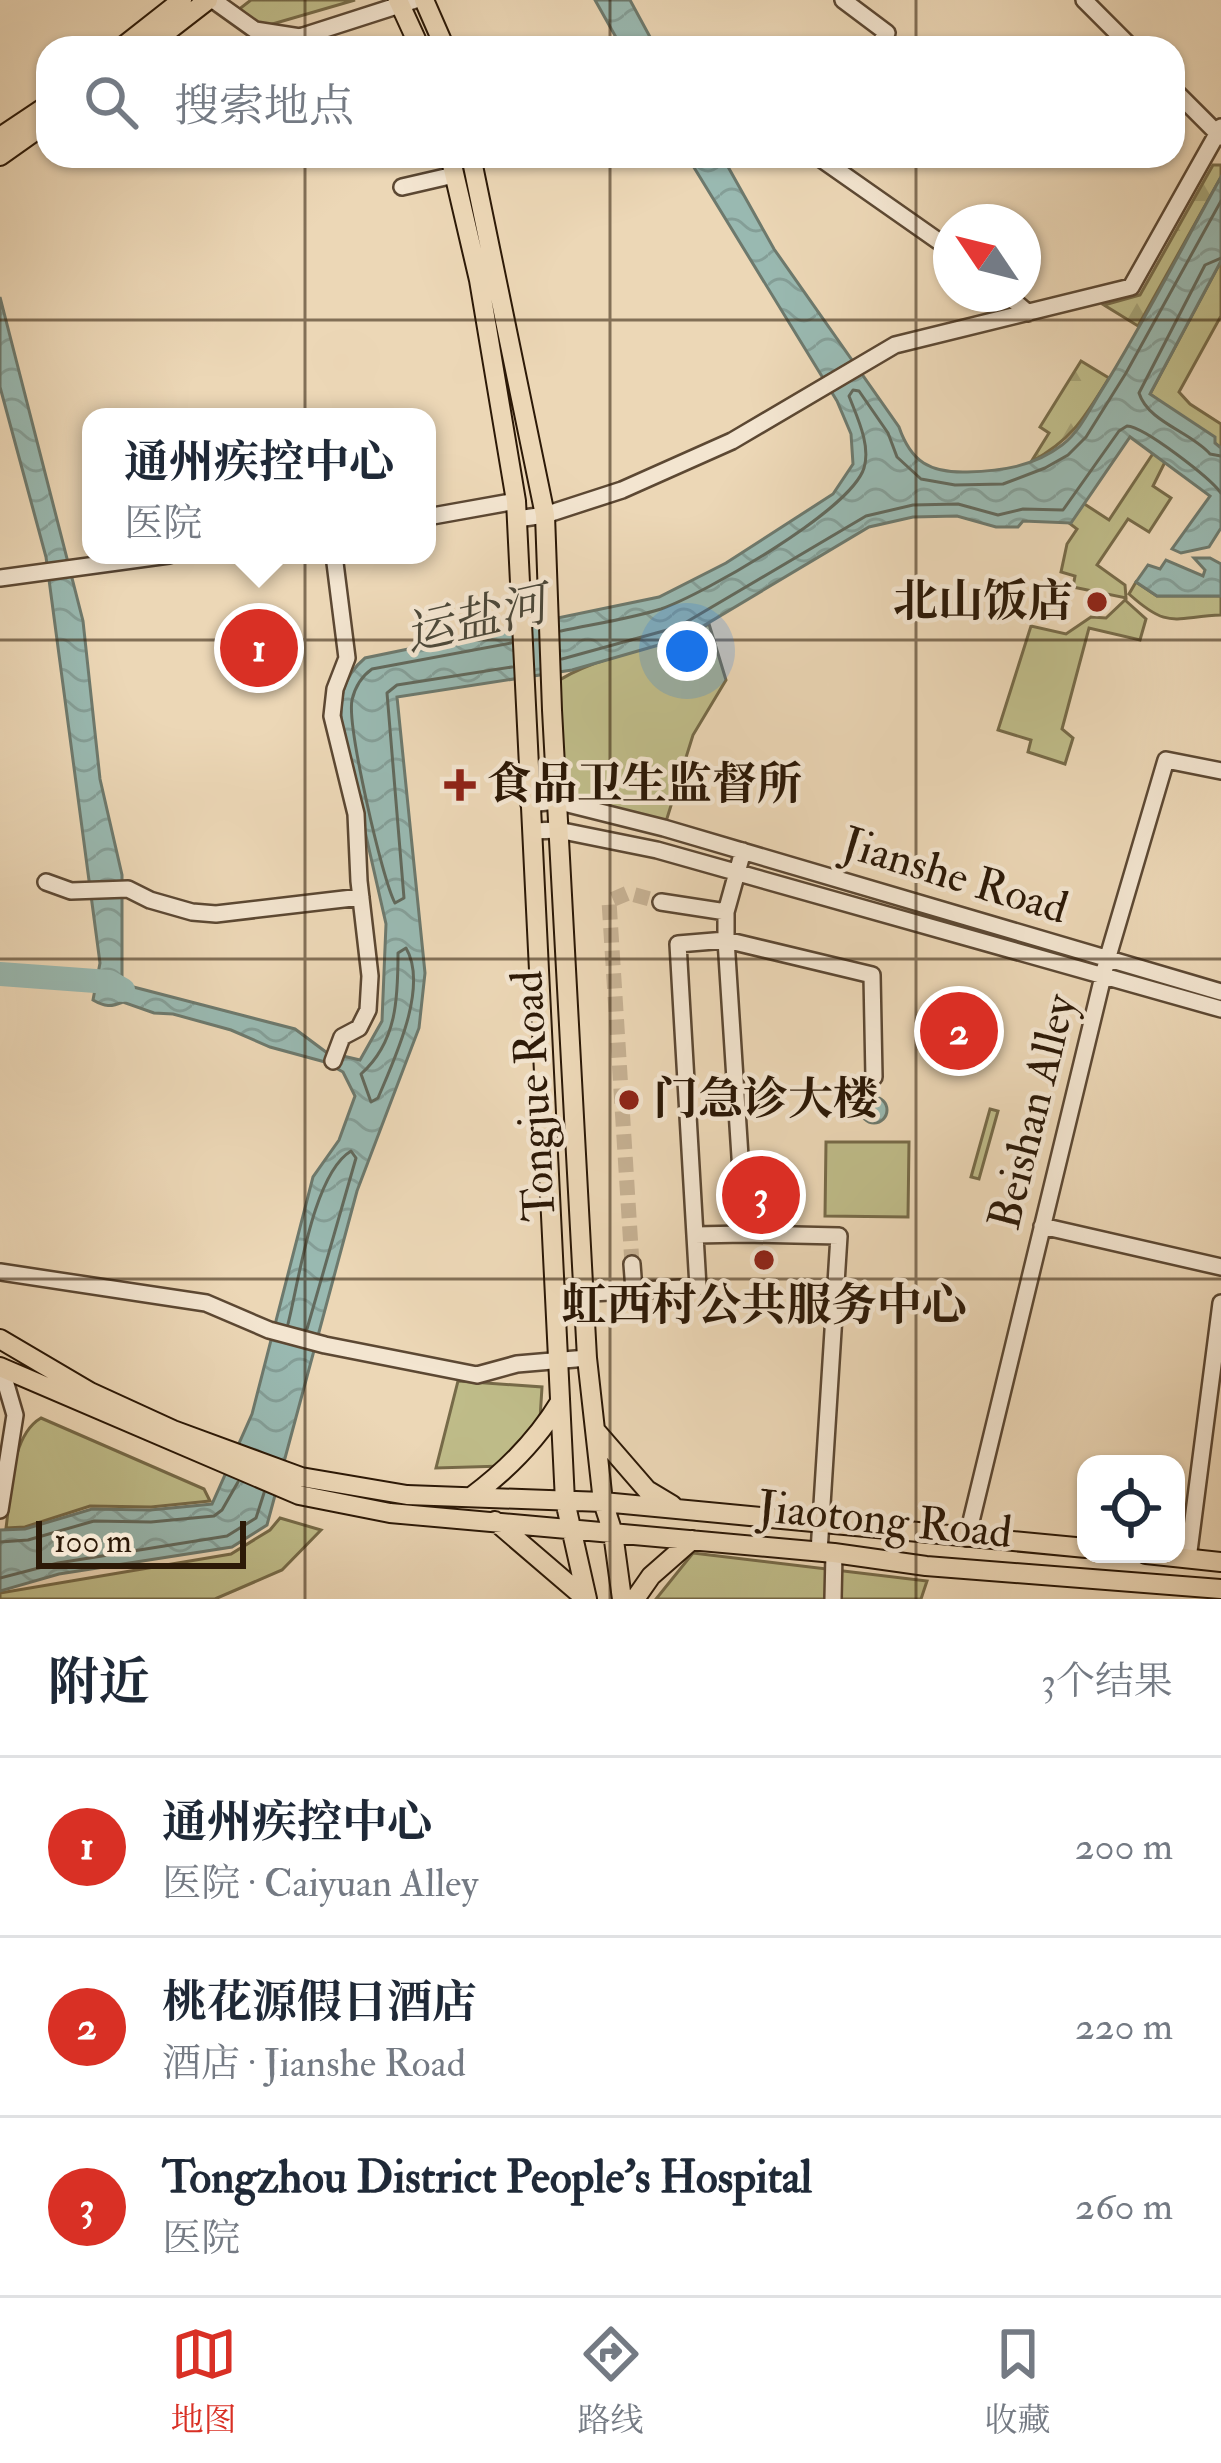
<!DOCTYPE html>
<html lang="zh">
<head>
<meta charset="utf-8">
<style>
  :root { --surface:#fff; --page:#f6f6f7; --text:#1f2937; --muted:#747a83; --line:#e0e1e3; --accent:#d93025 }
  body { margin:0; font-family:"IM FELL Double Pica","Noto Serif SC",serif; background:var(--page); color:var(--text) }
  .controls { position:absolute; right:36px; bottom:36px; display:grid; overflow:hidden; border-radius:24px; box-shadow:0 3px 9px #0004 }
  .controls button { width:108px; height:108px; display:grid; place-items:center; padding:0; border:0; border-bottom:3px solid var(--line); background:var(--surface); color:var(--text); font:60px sans-serif }
  .compass { position:absolute; left:933px; top:204px; width:108px; height:108px; border-radius:50%; background:var(--surface); box-shadow:0 3px 9px #0004; rotate:305deg }
  .scale { position:absolute; left:36px; bottom:30px; width:210px; box-sizing:border-box; padding-left:12px; border:6px solid #2c1907; border-top:0; font-size:33px; line-height:42px; white-space:nowrap; color:#2c1907; -webkit-text-stroke:9px #f3e5d0; paint-order:stroke }
  .you { position:absolute; left:687px; top:651px; width:42px; height:42px; margin:-30px; border:9px solid #fff; border-radius:50%; background:#1a73e8; box-shadow:0 0 0 18px #1a73e833 }
  .badge { display:grid; place-items:center; width:78px; height:78px; border-radius:50%; background:var(--accent); color:#fff; font-size:39px; font-weight:700 }
  .pin { position:absolute; translate:-50% -50%; border:6px solid #fff; box-shadow:0 3px 12px #0006 }
  .popup { position:absolute; left:82px; top:408px; width:354px; height:156px; box-sizing:border-box; display:grid; place-content:center; border-radius:24px; background:var(--surface); filter:drop-shadow(0 3px 9px #0005); font-size:39px; white-space:nowrap; color:var(--muted) }
  .popup b { font-size:45px; color:var(--text) }
  .popup::after { content:''; position:absolute; left:50%; top:100%; margin-left:-24px; border:24px solid transparent; border-top-color:var(--surface) }
  .list { margin:0; padding:0; list-style:none }
  h2 { display:flex; justify-content:space-between; align-items:center; height:156px; margin:0; padding:0 48px; font-size:51px }
  h2 small { font-size:39px; font-weight:400; color:var(--muted) }
  .list li { display:grid; grid-template-columns:78px 1fr auto; gap:36px; align-items:center; box-sizing:border-box; height:180px; padding:0 48px; border-top:3px solid var(--line) }
  .list b { display:block; font-size:45px; white-space:nowrap }
  .list p { margin:0; font-size:39px; white-space:nowrap; color:var(--muted) }
  .list em { font-size:39px; font-style:normal; color:var(--muted) }
  .icon { flex:none; width:66px; height:66px; fill:none; stroke:currentColor; stroke-width:2; stroke-linecap:round; stroke-linejoin:round }
  .map { position:relative; flex:none; width:1221px; height:1599px; overflow:hidden }
  .search { position:absolute; background:var(--surface); box-shadow:0 3px 9px #0004; left:36px; right:36px; top:36px; height:132px; display:flex; align-items:center; gap:30px; box-sizing:border-box; padding:0 42px; border-radius:36px; color:var(--muted); font-size:45px }
  .sheet { height:696px; background:var(--surface) }
  nav { display:flex; justify-content:space-around; align-items:center; box-sizing:border-box; height:168px; border-top:3px solid var(--line); background:var(--surface); font-size:33px; color:var(--muted) }
  nav a { display:grid; justify-items:center; gap:6px }
  nav .on { color:var(--accent) }
  .map>svg:first-child { display:block }
  .green { fill:#bfbc89; stroke:#766a48; stroke-width:3 }
  .forest { fill:url(#forest-firs); stroke:#766a48; stroke-width:3 }
  .water { fill:url(#water-waves); stroke:#6d796d; stroke-width:3 }
  .lines { fill:none; stroke-linecap:round; stroke-linejoin:round }
  .shore { stroke:#62695c; stroke-width:3 }
  .river { stroke:#99b9b1; stroke-width:24 }
  .minor-tunnel { stroke:#c6b193; stroke-width:15; stroke-dasharray:15 8; stroke-linecap:butt }
  .minor-casing { stroke:#5c4833; stroke-width:20 }
  .major-casing { stroke:#2c1907; stroke-width:22 }
  .minor { stroke:#f3e5d0; stroke-width:15 }
  .major { stroke:#ecd7b6; stroke-width:18 }
  .grid { fill:none; stroke:#2c1907; stroke-width:3; stroke-opacity:0.55 }
  .poi-dot { fill:#8f2418; stroke:#f3e5d0; stroke-width:4.5 }
  .labels { text-anchor:middle; dominant-baseline:central; stroke-width:9; stroke-linejoin:round; paint-order:stroke }
  .poi-label { font-size:45px; font-weight:bold; fill:#2c1907; stroke:#f3e5d0; text-anchor:start }
  .street-label { font-size:45px; fill:#2c1907; stroke:#f3e5d0 }
  .water-label { font-size:48px; font-style:italic; fill:#4d493a; stroke:#f3e5d0 }
</style>
</head>
<body>
<div class="map">
<svg width="1221" height="1599" viewBox="0 0 1221 1599">
  <defs>
    <pattern id="forest-firs" width="22" height="20" patternUnits="userSpaceOnUse" patternTransform="scale(3)"><rect width="22" height="20" fill="#bfbc89"/><path d="M5 1l3.5 6h-7zM16 11l3.5 6h-7z" fill="#a4a175"/></pattern>
    <pattern id="water-waves" width="16" height="10" patternUnits="userSpaceOnUse" patternTransform="scale(3)"><rect width="16" height="10" fill="#99b9b1"/><path d="M0 5q4-4 8 0t8 0" fill="none" stroke="#849e97"/></pattern>
  </defs>
  <rect width="100%" height="100%" fill="#ecd7b6"/>
  <filter id="stains"><feTurbulence type="fractalNoise" baseFrequency=".00167" numOctaves="4"/><feColorMatrix values="0 0 0 0 .2 0 0 0 0 .09 0 0 0 0 .02 0 0 0 .5 -.17"/></filter>
  <radialGradient id="worn" r=".72"><stop offset=".6" stop-color="#630" stop-opacity="0"/><stop offset="1" stop-color="#630" stop-opacity=".3"/></radialGradient>
  <path class="green" d="M 251,0 L 355,0 L 252,30 L 234,13 Z
    M 1221,261 L 1221,316 L 1179,392 L 1190,404 L 1221,424 L 1221,448 L 1150,394 Z
    M 1154,452 L 1166,460 L 1153,486 L 1171,498 L 1149,532 L 1128,519 L 1097,565 L 1125,585 L 1126,598 L 1073,587 L 1075,576 L 1061,572 L 1067,544 L 1077,529 L 1069,523 L 1083,503 L 1109,520 Z
    M 1136,582 L 1157,596 L 1221,596 L 1221,615 C 1173,617 1169,630 1129,594 Z
    M 1125,600 L 1146,619 L 1140,640 L 1089,628 L 1062,729 L 1073,738 L 1065,764 L 1028,752 L 1031,740 L 998,730 L 1031,626 L 1066,634 L 1091,617 L 1106,618 Z
    M 709,624 L 726,680 L 693,735 L 664,828 L 556,801 L 552,685 C 598,652 660,652 709,624 Z
    M 826,1142 L 909,1142 L 908,1217 L 825,1216 Z
    M 458,1381 L 542,1387 L 539,1435 L 504,1466 L 436,1468 Z
    M 41,1418 L 204,1489 L 210,1501 L 151,1507 L 90,1506 L 25,1527 L 6,1528 C 11,1494 10,1436 41,1418 Z
    M 280,1518 L 321,1530 L 282,1570 L 215,1599 L 0,1599 L 0,1593 L 231,1554 L 270,1530 Z
    M 693,1553 L 927,1581 L 921,1599 L 656,1599 Z"/>
  <path class="forest" d="M 1213,165 L 1221,165 L 1221,177 L 1138,326 L 1104,305 L 1140,295 Z
    M 1081,361 L 1109,378 C 1084,418 1073,439 1031,462 L 1049,433 L 1040,427 Z
    M 990,1109 L 998,1111 L 979,1179 L 971,1177 Z"/>
  <path class="water" d="M 595,0 L 630,0 L 656,48 L 622,48 Z
    M 687,156 L 722,156 L 774,249 L 899,427 C 911,462 930,473 967,472 C 1001,471 1033,467 1062,445 C 1079,432 1089,411 1100,393 C 1144,323 1181,249 1221,177 L 1221,261 L 1150,394 L 1215,437 L 1215,443 L 1221,448 L 1221,528 L 1209,547 L 1181,553 L 1172,549 L 1210,496 L 1130,437 L 1071,523 L 1023,521 L 1018,527 L 996,527 L 957,516 L 913,517 L 869,527 L 683,638 L 572,670 L 397,697 L 425,973 L 419,1028 L 357,1191 L 267,1525 L 232,1547 L 59,1574 L 0,1591 L 0,1530 L 25,1529 L 92,1509 L 150,1510 L 212,1504 L 252,1414 L 313,1177 L 339,1140 L 355,1096 L 343,1072 L 325,1062 L 270,1047 L 231,1030 L 173,1014 L 154,1013 L 123,1002 C 111,1007 105,1007 93,1000 L 100,963 L 46,557 L 0,387 L 0,297 L 83,621 L 100,779 L 122,875 L 122,984 L 295,1029 L 326,1052 L 360,1060 L 382,1021 L 386,924 L 342,730 C 339,700 341,678 365,658 L 659,597 L 726,563 L 833,494 L 853,464 L 851,434 L 837,401 Z
    M 1194,558 L 1210,558 L 1221,564 L 1221,596 L 1157,596 L 1136,582 L 1148,565 L 1160,569 L 1166,560 L 1203,576 L 1205,570 Z
    M861 1110a13 13 0 1 1 26 0a13 13 0 1 1-26 0Z"/>
  <g class="lines">
    <path class="shore" d="M 1221,258 L 1205,265 L 1139,393 C 1148,422 1191,432 1210,454 L 1221,456
      M 561,631 C 594,624 629,619 661,609 C 704,594 851,510 864,468 C 871,445 857,417 849,396 L 853,390 L 859,391 L 888,433 L 897,457 L 921,479 L 955,485 L 1003,484 L 1045,468 L 1068,455 L 1086,437 L 1126,373 L 1221,201
      M 511,643 L 372,669 C 362,676 355,687 352,700 C 347,726 382,879 395,903 L 404,898 L 387,693 L 397,685 L 512,667
      M 562,659 L 678,627 L 866,516 L 913,505 L 958,504 L 998,515 L 1023,509 L 1063,510 L 1119,431 L 1127,426 C 1145,427 1210,478 1221,493
      M 406,948 C 429,987 394,1060 378,1098 L 371,1102 L 361,1074 C 397,1042 398,998 398,953 Z
      M 288,1324 C 299,1281 313,1174 351,1151 L 356,1158 L 307,1329
      M 0,1542 L 28,1540 L 94,1521 L 151,1522 L 214,1516 L 222,1510 L 238,1482
      M 0,1578 L 58,1563 L 227,1536 L 256,1518 L 264,1493"/>
    <path class="river" d="M 0,974 L 109,982 L 123,990"/>
    <path class="minor-tunnel" d="M 632,1264 L 609,901 L 628,893 L 661,902"/>
    <g class="minor-casing">
      <path id="minor" d="M 213,0 L 255,30 L 300,37 L 415,0
        M 843,0 L 887,33 L 876,48
        M 1084,0 L 1132,48
        M 1173,89 L 1221,137
        M 817,156 L 951,250
        M 402,187 L 454,175
        M 1006,294 L 1028,313
        M 427,517 L 516,501
        M 517,519 L 545,515 L 622,490 L 732,441 L 895,345 L 1131,287 L 1221,127
        M 0,578 L 169,555
        M 529,804 L 556,801 L 664,828 L 1221,992
        M 533,831 L 558,830 L 657,850 L 1221,1009
        M 46,882 L 71,891 L 128,889 L 150,900 L 192,912 L 216,914 L 361,897
        M 661,902 L 726,912
        M 333,1061 L 342,1037 L 359,1028 L 368,1010 L 370,976 L 359,881 L 356,814 L 332,716 L 335,689 L 347,658 L 334,555
        M 1042,1226 L 1221,1267
        M 695,1235 L 745,1234
        M 632,1264 L 634,1290
        M 0,1272 L 206,1303 L 269,1330 L 325,1345 L 477,1375 L 517,1364 L 587,1358
        M 556,1295 L 698,1287 L 678,944 L 726,940 L 726,912 L 743,851
        M 0,1510 L 15,1415 L 1,1367
        M 967,1538 L 1107,960 L 1166,760 L 1221,771
        M 819,1552 L 839,1236 L 745,1234 L 726,940 L 872,975 L 874,1077
        M 1188,1559 L 1221,1303
        M 833,1599 L 834,1553"/>
    </g>
    <g class="major-casing">
      <path id="major" d="M 398,0 L 420,48
        M 424,0 L 445,48
        M 121,48 L 182,0
        M 146,48 L 208,0
        M 0,137 L 48,105
        M 0,156 L 48,122
        M 450,156 L 479,280 L 516,501 L 565,1501 L 587,1599
        M 471,156 L 545,515 L 552,710 L 587,1358 L 603,1502 L 613,1533 L 622,1599
        M 0,1339 L 90,1392 L 173,1430 L 301,1477 L 407,1495 L 603,1502 L 1086,1548
        M 0,1367 L 299,1495 L 390,1513 L 834,1553 L 926,1566 L 1221,1589
        M 595,1430 L 647,1490 L 672,1505
        M 471,1497 C 506,1471 537,1440 560,1402
        M 495,1521 L 586,1599
        M 1146,1554 L 1221,1562
        M 635,1599 L 651,1576 L 692,1540"/>
    </g>
    <use href="#minor" class="minor"/>
    <use href="#major" class="major"/>
  </g>
  <path class="grid" d="M 305,0 L 305,48M 610,0 L 610,48M 916,0 L 916,48M 305,156 L 305,1599M 610,156 L 610,1599M 916,156 L 916,1599M 0,320 L 1221,320M 0,640 L 1221,640M 0,959 L 1221,959M 0,1279 L 1221,1279"/>
  <g class="poi-dot">
    <circle cx="1097" cy="602" r="12"/>
    <path d="M454 767h12v12h12v12h-12v12h-12v-12h-12v-12h12z"/>
    <circle cx="629" cy="1100" r="12"/>
    <circle cx="764" cy="1260" r="12"/>
  </g>
  <g class="labels">
    <g class="poi-label">
      <text x="1073" y="602" text-anchor="end">北山饭店</text>
      <text x="487" y="785">食品卫生监督所</text>
      <text x="653" y="1100">门急诊大楼</text>
      <text x="764" y="1306" text-anchor="middle">虹西村公共服务中心</text>
    </g>
    <g class="street-label">
      <text transform="translate(955 876) rotate(17)">Jianshe Road</text>
      <text transform="translate(534 1096) rotate(-93)">Tongjue Road</text>
      <text transform="translate(1033 1112) rotate(-76)">Beishan Alley</text>
      <text transform="translate(885 1520) rotate(6)">Jiaotong Road</text>
    </g>
    <g class="water-label">
      <text transform="translate(476 620) rotate(-13)">运盐河</text>
    </g>
  </g>
  <rect width="100%" height="100%" filter="url(#stains)"/>
  <rect width="100%" height="100%" fill="url(#worn)"/>
</svg>
<div class="controls">
<button><svg class="icon" aria-label="locate" viewBox="0 0 24 24"><circle cx="12" cy="12" r="6"/><path d="M12 2v4M12 18v4M2 12h4M18 12h4"/></svg></button>
</div>
<svg class="compass" viewBox="-18 -18 36 36"><path d="M0-13l5 13h-10z" fill="#e53935"/><path d="M0 13l5-13h-10z" fill="#747a83"/></svg>
<div class="scale">100 m</div>
<div class="you"></div>
<div class="pin badge" style="left:259px;top:648px">1</div>
<div class="popup"><b>通州疾控中心</b>医院</div>
<div class="pin badge" style="left:959px;top:1031px">2</div>
<div class="pin badge" style="left:761px;top:1195px">3</div>
<div class="search"><svg class="icon" aria-label="search" viewBox="0 0 24 24"><circle cx="10" cy="10" r="6"/><path d="M15 15l6 6"/></svg>搜索地点</div>
</div>
<section class="sheet">
<h2>附近<small>3个结果</small></h2>
<ul class="list">
<li><span class="badge">1</span><div><b>通州疾控中心</b><p>医院 · Caiyuan Alley</p></div><em>200 m</em></li>
<li><span class="badge">2</span><div><b>桃花源假日酒店</b><p>酒店 · Jianshe Road</p></div><em>220 m</em></li>
<li><span class="badge">3</span><div><b>Tongzhou District People's Hospital</b><p>医院</p></div><em>260 m</em></li>
</ul>
</section>
<nav>
<a class="on"><svg class="icon" aria-label="map" viewBox="0 0 24 24"><path d="M3 6l6-2 6 2 6-2v14l-6 2-6-2-6 2zM9 4v14M15 6v14"/></svg>地图</a>
<a><svg class="icon" aria-label="directions" viewBox="0 0 24 24"><path d="M12 3l9 9-9 9-9-9zM9 14v-3h6M13 9l2 2-2 2"/></svg>路线</a>
<a><svg class="icon" aria-label="saved" viewBox="0 0 24 24"><path d="M7 4h10v16l-5-4-5 4z"/></svg>收藏</a>
</nav>
</body>
</html>
